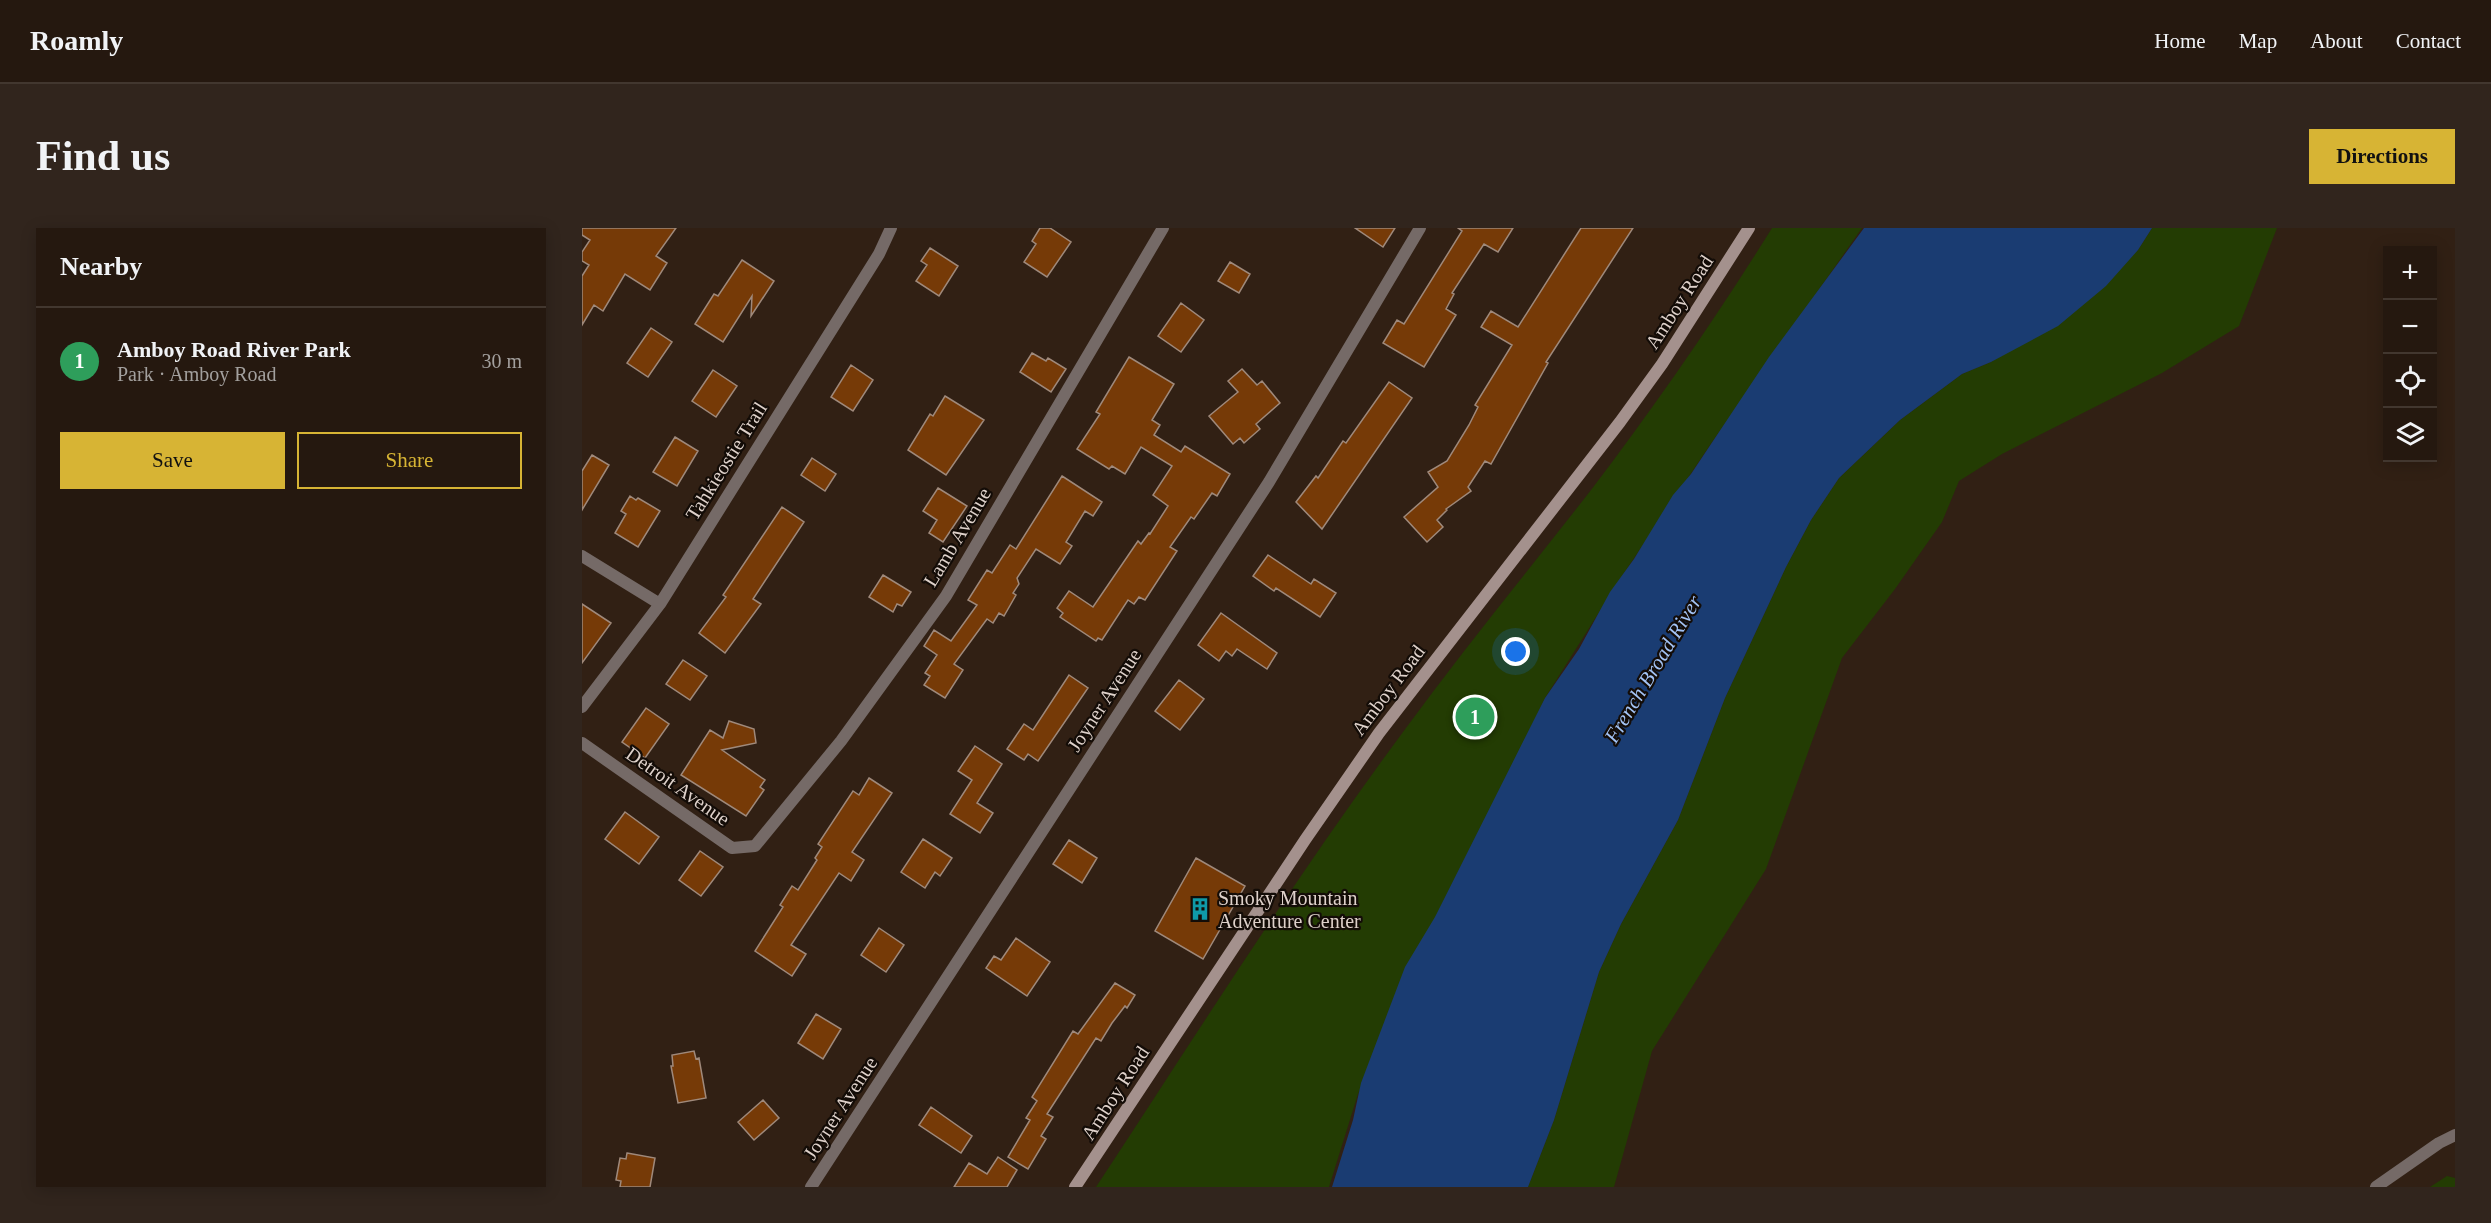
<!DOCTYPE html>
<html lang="en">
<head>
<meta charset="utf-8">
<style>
  :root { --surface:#25180f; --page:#31251d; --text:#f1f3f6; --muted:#a3a09e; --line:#42372f; --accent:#d7b434 }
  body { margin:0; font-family:Georgia,serif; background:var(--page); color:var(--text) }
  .controls { position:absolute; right:18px; top:18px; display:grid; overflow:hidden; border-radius:0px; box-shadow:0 3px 15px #0003 }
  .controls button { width:54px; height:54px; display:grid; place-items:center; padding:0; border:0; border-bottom:2px solid var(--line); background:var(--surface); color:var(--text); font:30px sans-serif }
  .you { position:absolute; left:934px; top:424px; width:21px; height:21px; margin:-15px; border:4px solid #fff; border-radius:50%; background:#1a73e8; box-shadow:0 0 0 9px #1a73e833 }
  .badge { display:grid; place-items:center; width:39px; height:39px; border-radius:50%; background:var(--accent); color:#fff; font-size:20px; font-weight:700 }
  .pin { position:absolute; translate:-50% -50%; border:3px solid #fff; box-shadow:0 2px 6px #0006 }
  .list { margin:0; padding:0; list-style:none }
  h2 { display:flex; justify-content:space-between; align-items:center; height:78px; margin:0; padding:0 24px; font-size:26px }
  h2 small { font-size:20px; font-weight:400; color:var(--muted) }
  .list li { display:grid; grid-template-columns:39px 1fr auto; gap:18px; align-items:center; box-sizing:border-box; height:108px; padding:0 24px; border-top:2px solid var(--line) }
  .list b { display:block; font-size:22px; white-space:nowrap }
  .list p { margin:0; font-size:20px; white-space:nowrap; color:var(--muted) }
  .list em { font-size:20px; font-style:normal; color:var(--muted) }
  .actions { display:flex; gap:12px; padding:18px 24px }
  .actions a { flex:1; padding:14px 0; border:2px solid var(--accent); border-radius:0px; text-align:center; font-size:21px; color:var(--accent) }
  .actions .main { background:var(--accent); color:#111 }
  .icon { flex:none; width:33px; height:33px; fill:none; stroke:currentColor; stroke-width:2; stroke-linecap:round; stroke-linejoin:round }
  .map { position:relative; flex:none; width:1873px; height:959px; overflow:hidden; border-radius:0px }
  header { display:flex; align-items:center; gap:36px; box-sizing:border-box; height:84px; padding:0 30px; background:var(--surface); border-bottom:2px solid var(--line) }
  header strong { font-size:28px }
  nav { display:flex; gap:33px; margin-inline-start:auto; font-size:21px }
  .intro { display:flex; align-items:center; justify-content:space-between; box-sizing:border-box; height:144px; padding:0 36px }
  h1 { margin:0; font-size:42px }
  .button { padding:15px 27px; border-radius:0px; background:var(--accent); color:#111; font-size:21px; font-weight:700 }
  main { display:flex; gap:36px; padding:0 36px }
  aside { flex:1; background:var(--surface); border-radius:0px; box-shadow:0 3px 15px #0003 }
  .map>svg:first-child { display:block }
  .green { fill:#233c03 }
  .water { fill:#1a3c72 }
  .building { fill:#763a07; stroke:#9f897b; stroke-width:1.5 }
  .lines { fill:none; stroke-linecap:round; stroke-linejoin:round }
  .minor { stroke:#756a67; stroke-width:12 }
  .secondary { stroke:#a4918d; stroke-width:12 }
  .labels { text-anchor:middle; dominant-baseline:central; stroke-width:4.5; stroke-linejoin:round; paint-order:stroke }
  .street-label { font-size:20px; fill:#ded1ca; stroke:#130c07 }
  .poi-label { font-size:20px; fill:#ded1ca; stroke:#130c07; text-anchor:start }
  .water-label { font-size:21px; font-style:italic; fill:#a3c3f5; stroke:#130c07 }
</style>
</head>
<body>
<header>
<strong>Roamly</strong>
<nav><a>Home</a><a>Map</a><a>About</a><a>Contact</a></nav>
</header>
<div class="intro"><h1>Find us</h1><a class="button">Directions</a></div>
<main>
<aside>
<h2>Nearby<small></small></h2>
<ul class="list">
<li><span class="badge" style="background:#2e9e5b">1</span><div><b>Amboy Road River Park</b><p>Park · Amboy Road</p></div><em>30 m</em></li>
</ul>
<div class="actions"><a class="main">Save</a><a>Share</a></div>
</aside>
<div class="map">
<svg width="1873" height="959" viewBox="0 0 1873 959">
  <rect width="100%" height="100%" fill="#312014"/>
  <path class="green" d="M 1190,0 L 1280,0 L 1128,217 L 1038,351 L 963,470 L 776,866 L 747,959 L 514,959 C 614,807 712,651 821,504 C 881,422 946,343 1009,262 C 1073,178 1134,90 1190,0 Z
    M 1570,0 L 1695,0 L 1657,98 L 1580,145 L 1420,226 L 1377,253 L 1360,294 L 1313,361 L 1260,430 L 1184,641 L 1070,823 L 1032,959 L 946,959 L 972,892 L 1017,744 L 1039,696 L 1096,592 L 1143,470 L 1204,339 L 1229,292 L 1257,250 L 1318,192 L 1380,146 L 1409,134 L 1556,22 Z
    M 1865,948 L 1873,950 L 1873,959 L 1848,959 Z"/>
  <path class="water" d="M 1282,0 L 1570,0 L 1556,22 L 1524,58 L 1476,98 L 1409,134 L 1380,146 L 1318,192 L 1257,250 L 1229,292 L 1204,339 L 1143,470 L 1096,592 L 1039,696 L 1017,744 L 972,892 L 946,959 L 750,959 L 771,892 L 779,855 L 823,739 L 853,689 L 963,470 L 997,421 L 1028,364 L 1052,331 L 1091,267 L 1109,246 L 1187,129 Z"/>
  <path class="building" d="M 0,0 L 94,0 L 74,28 L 85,35 L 68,62 L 43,46 L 21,83 L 12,77 L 0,97 L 0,48 L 7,37 L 0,33 L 0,24 L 8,12 L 0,7 Z
    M 458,0 L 468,0 L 489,14 L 465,49 L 442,34 L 454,16 L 450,13 Z
    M 773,0 L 813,0 L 801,19 Z
    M 876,0 L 931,0 L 916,24 L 902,16 L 870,65 L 872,66 L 864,81 L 874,87 L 842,139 L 801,115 L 815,92 L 822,96 L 880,3 Z
    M 999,0 L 1051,0 L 964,134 L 966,135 L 909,236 L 903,233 L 886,259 L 889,263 L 864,281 L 865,282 L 855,292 L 861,299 L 845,314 L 822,289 L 856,259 L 846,244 L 865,233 L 887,197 L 896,179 L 893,177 L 930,117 L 899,99 L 909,83 L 936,99 Z
    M 348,20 L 376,38 L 357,68 L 334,53 L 345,37 L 339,33 Z
    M 160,32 L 192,53 L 169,88 L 170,68 L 141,114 L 113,96 L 132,66 L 136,68 Z
    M 648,34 L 668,46 L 657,65 L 636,53 Z
    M 599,75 L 622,92 L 599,124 L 576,108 Z
    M 69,100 L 90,114 L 66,149 L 45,135 Z
    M 450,125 L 464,133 L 466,130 L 484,141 L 469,164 L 438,144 Z
    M 547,129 L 592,156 L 570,192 L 578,197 L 572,207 L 599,224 L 603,218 L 648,246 L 635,268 L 630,265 L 612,291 L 609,289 L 588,319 L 595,323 L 563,372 L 557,369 L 552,376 L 546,372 L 520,412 L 516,410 L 514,413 L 478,389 L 481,385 L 475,380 L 487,363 L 511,379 L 556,313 L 559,316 L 567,305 L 568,306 L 586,278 L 571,267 L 590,238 L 559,219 L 543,246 L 530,238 L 527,241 L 495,221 L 518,186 L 514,184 Z
    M 269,137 L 291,152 L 271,183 L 249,169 Z
    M 660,141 L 675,157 L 680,153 L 698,175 L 674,196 L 678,201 L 662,215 L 658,210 L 651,216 L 627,188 L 656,164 L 646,153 Z
    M 131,142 L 155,158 L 134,189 L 110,173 Z
    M 807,154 L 830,170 L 740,301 L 714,274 L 734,248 L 736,250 L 761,213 L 764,215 Z
    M 363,168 L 402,192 L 364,247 L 326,222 L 348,186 L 351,188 Z
    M 93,209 L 116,223 L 95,258 L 71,244 Z
    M 10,227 L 27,237 L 0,282 L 0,243 Z
    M 230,230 L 254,246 L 243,263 L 219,247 Z
    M 480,248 L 520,274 L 511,288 L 503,283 L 484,314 L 490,318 L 478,336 L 454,321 L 435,350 L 437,356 L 431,365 L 434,367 L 422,388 L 417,385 L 411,395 L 405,391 L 372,436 L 381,442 L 363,470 L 342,457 L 348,448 L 343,445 L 355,427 L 342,418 L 352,402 L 369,413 L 395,377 L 386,372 L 405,342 L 410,345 L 428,317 L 434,321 Z
    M 356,260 L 385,278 L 361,314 L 347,305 L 355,292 L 341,283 Z
    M 48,268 L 54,272 L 56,270 L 78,283 L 56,319 L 33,305 L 44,286 L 39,283 Z
    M 200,279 L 222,294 L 171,371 L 179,376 L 143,425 L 117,405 L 144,369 L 141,367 Z
    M 686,327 L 729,356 L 732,351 L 754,365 L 738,389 L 694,360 L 692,363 L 671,348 Z
    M 301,347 L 329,364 L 320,378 L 315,376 L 311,384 L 287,369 Z
    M 0,376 L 29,395 L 0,435 Z
    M 639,385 L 695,425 L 685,441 L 655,421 L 650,428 L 644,423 L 637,433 L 616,417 Z
    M 101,432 L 125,448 L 108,472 L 84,456 Z
    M 487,447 L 506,460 L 456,533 L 446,526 L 442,532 L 425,521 L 442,496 L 451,502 Z
    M 597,452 L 622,471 L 598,502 L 573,483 Z
    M 64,480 L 87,496 L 63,530 L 40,514 Z
    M 147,493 L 172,501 L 174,515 L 140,522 L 183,552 L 178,559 L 182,562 L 164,588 L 99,547 L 128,502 L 141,510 Z
    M 393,518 L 420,536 L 395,575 L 411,585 L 398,605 L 368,586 L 390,552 L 376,543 Z
    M 287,550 L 310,565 L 270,624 L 282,632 L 269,653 L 257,645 L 209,717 L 224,726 L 210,748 L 173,723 L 201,679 L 198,677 L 210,658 L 216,662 L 235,632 L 233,630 L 240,619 L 236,616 L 271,563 L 277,567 Z
    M 43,584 L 77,609 L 57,636 L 23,611 Z
    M 341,611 L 370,630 L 358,648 L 353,644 L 343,660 L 319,644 Z
    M 487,612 L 515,630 L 500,655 L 471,636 Z
    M 118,623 L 141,639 L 119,668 L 97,652 Z
    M 614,630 L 663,658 L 621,731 L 573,703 Z
    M 297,700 L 322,717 L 304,744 L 279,727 Z
    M 434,710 L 468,734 L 445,768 L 404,740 L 412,728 L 419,732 Z
    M 533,755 L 553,767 L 545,780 L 543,778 L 530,795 L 519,813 L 514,810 L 465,886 L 471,889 L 459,908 L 464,911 L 446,941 L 426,929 L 448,892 L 444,890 L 455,873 L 450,869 L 491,803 L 496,806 Z
    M 234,786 L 259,801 L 241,831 L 216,815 Z
    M 112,823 L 114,831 L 117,830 L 124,870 L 96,875 L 89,838 L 91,838 L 90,827 Z
    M 181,872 L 197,890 L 172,912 L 156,894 Z
    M 349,879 L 390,908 L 379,925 L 337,897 Z
    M 45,925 L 73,930 L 68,959 L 38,959 L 39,953 L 34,952 L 38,930 L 44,931 Z
    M 416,929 L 435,942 L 425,959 L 372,959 L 387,935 L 405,946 Z"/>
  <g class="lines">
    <path class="minor" d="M 0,328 L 78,376
      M 0,479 L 78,376 L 297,26 L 309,0
      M 0,515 L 150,620 L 173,618 L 259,513 L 364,368 L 581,0
      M 229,959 L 687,254 L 838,0
      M 1794,959 L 1857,915 L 1873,907"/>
    <path class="secondary" d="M 493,959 L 723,612 L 797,505 L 1038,194 L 1080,136 L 1167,0"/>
  </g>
  <defs>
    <g id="building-bare" transform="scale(1.8)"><path d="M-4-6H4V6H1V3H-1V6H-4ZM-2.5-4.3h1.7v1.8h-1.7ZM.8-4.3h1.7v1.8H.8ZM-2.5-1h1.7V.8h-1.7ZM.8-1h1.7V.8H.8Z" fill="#0f9aa8" stroke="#130c07" stroke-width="2.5" paint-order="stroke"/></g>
  </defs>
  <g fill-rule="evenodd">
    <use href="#building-bare" x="618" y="681"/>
  </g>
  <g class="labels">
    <g class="street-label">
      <text transform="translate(1097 74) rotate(-57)">Amboy Road</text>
      <text transform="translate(144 233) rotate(-58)">Tahkieostie Trail</text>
      <text transform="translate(375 309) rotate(-59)">Lamb Avenue</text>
      <text transform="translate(806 462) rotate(-53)">Amboy Road</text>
      <text transform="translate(522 472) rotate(-57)">Joyner Avenue</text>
      <text transform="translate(96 558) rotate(35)">Detroit Avenue</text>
      <text transform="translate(533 865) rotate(-57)">Amboy Road</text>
      <text transform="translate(258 880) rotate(-57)">Joyner Avenue</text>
    </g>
    <g class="poi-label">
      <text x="636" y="670">Smoky Mountain<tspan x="636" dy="23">Adventure Center</tspan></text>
    </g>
    <g class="water-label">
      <text transform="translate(1071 441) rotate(-59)">French Broad River</text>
    </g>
  </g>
</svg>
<div class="controls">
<button>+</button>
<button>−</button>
<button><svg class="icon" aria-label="locate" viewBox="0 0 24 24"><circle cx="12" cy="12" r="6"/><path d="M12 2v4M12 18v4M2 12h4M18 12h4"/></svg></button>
<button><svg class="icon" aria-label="layers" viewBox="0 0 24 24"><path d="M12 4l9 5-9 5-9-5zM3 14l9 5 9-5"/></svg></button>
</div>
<div class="you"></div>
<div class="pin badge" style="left:893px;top:489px;background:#2e9e5b">1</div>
</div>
</main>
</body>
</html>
